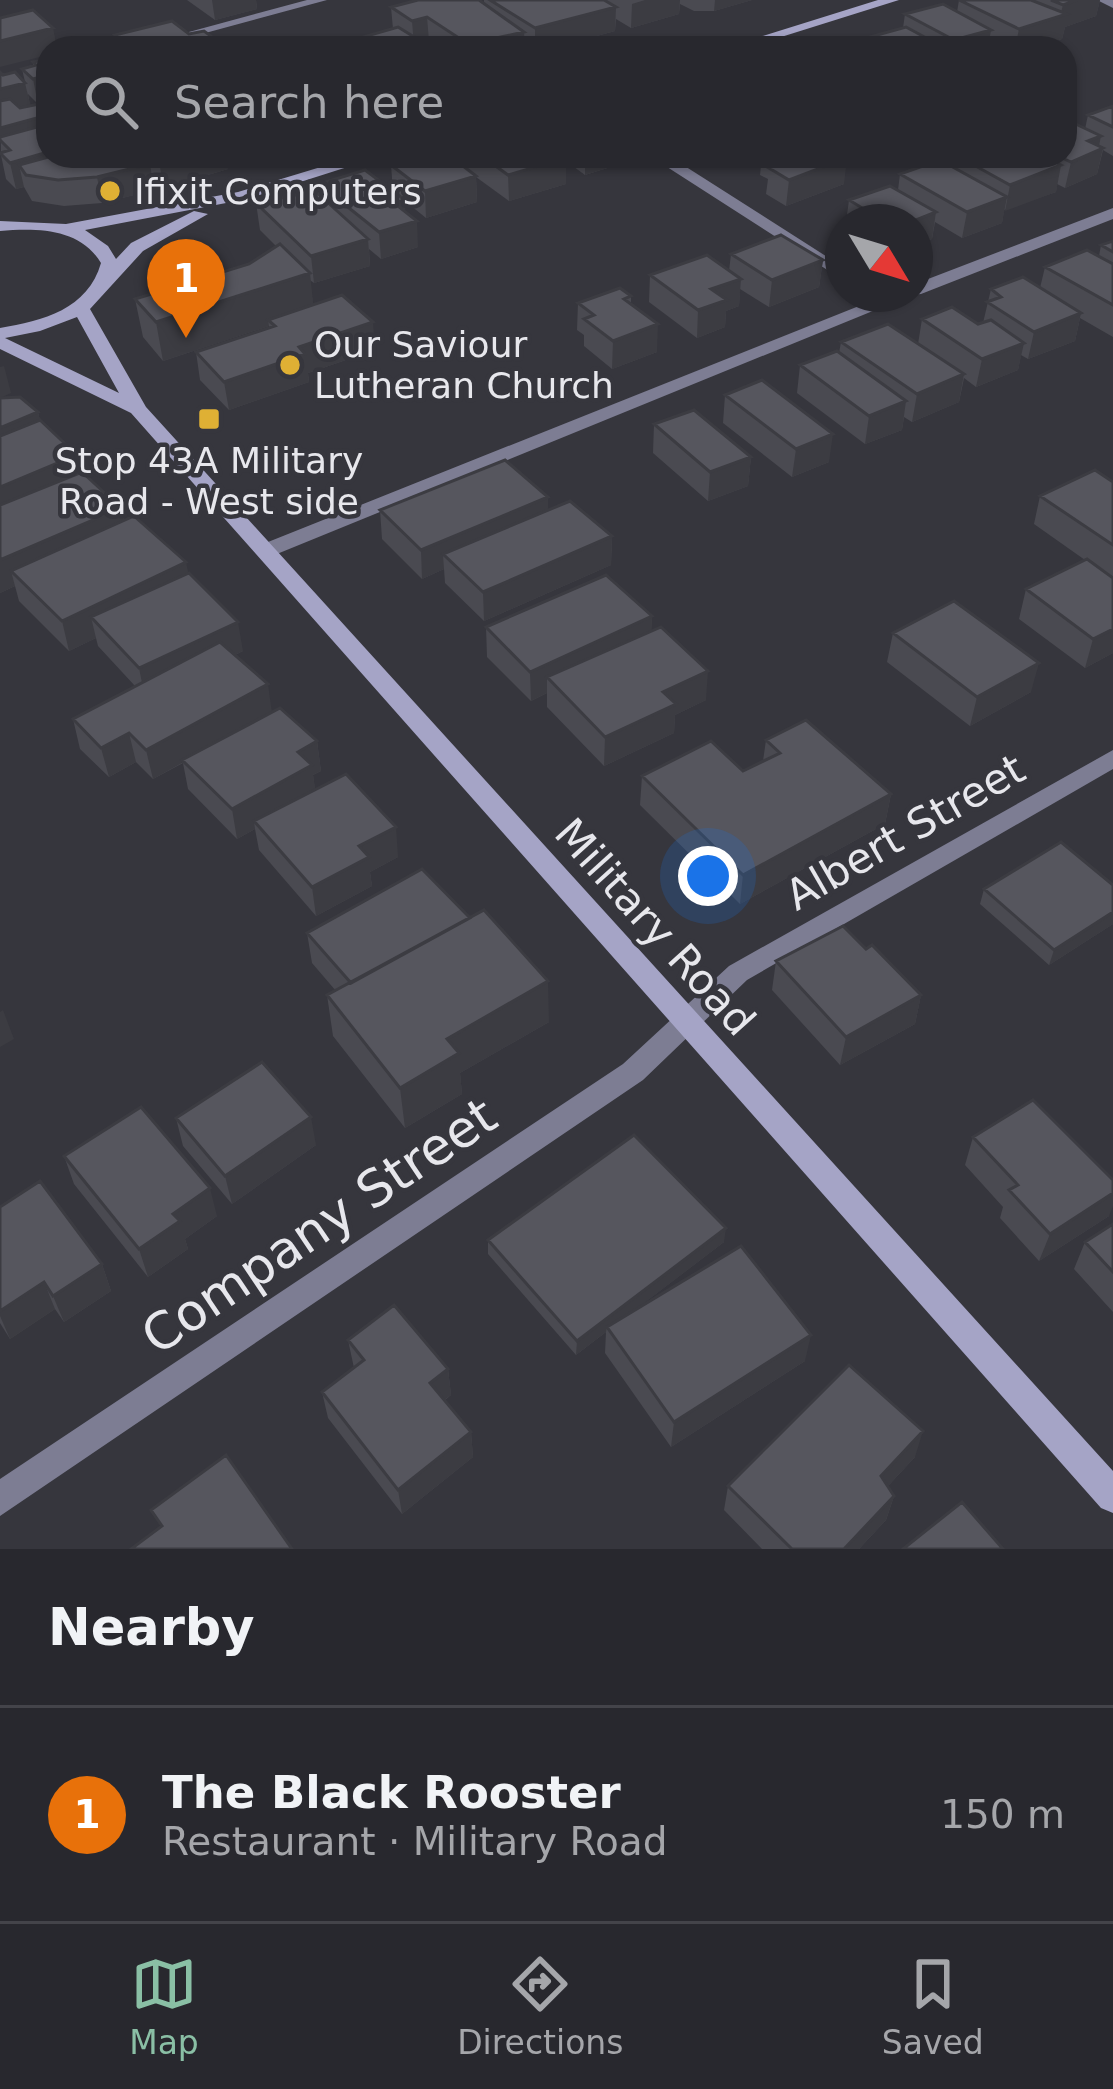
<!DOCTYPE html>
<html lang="en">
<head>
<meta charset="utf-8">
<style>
  :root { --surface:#28282e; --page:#34343a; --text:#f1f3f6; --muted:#a5a6aa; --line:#44444a; --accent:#8abfa5 }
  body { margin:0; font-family:"DejaVu Sans",sans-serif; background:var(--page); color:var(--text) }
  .compass { position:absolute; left:825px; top:204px; width:108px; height:108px; border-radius:50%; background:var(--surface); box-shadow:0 3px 9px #0004; rotate:128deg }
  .you { position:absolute; left:708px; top:876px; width:42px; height:42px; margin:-30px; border:9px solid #fff; border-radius:50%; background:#1a73e8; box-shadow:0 0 0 18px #1a73e833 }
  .badge { display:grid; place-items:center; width:78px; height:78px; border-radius:50%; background:var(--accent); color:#fff; font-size:39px; font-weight:700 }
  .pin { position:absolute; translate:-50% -99px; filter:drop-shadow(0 3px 6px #0008) }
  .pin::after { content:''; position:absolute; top:63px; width:42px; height:36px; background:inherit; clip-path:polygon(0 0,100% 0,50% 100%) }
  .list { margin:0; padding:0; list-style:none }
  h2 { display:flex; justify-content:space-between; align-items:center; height:156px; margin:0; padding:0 48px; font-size:51px }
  h2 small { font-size:39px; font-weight:400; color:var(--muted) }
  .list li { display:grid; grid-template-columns:78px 1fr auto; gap:36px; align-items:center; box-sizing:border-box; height:216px; padding:0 48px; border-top:3px solid var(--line) }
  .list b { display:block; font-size:45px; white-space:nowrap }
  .list p { margin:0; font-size:39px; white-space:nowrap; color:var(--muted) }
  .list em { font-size:39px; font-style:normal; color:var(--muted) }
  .icon { flex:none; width:66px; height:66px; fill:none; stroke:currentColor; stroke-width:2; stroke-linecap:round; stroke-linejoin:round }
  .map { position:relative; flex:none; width:1113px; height:1549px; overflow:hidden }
  .search { position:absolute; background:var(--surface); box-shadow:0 3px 9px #0004; left:36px; right:36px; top:36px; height:132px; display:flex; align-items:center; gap:30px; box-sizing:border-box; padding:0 42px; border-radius:36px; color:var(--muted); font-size:45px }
  .sheet { height:372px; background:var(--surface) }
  nav { display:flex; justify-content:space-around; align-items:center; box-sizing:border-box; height:168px; border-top:3px solid var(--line); background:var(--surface); font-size:33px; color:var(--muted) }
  nav a { display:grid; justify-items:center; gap:6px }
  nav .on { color:var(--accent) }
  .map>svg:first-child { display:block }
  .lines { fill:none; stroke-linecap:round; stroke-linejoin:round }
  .lane { fill:#7d7d93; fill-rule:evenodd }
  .street { fill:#7d7d93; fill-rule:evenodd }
  .secondary { fill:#a5a4c6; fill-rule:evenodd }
  .wall { fill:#4a4a51; fill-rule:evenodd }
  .shaded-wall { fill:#3c3c42 }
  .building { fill:#56565e; stroke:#3c3c42; stroke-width:3 }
  .poi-dot { fill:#dfb034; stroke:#36363d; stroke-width:4.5 }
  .labels { text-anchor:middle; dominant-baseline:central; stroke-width:9; stroke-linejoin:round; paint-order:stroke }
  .far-poi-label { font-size:36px; fill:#e7e7ec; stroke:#36363d; text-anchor:start }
  .street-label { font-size:42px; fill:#e7e7ec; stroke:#36363d }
  .near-street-label { font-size:51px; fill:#e7e7ec; stroke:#36363d }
</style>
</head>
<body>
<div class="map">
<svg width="1113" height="1549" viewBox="0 0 1113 1549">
  <rect width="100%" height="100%" fill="#36363d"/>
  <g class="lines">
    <path class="lane" d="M 307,0 L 327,0 L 150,48 L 130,48 Z"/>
    <path class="street" d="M 1097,0 L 1113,0 L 1113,8 Z
      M 650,156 L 669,156 L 843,267 L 843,280 Z
      M 1113,208 L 1113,219 L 921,294 L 912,295 L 272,556 L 265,557 L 255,551 L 258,546 L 889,294 L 915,294 L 915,284 Z
      M 1113,750 L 1113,769 L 747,980 L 643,1080 L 0,1516 L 0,1479 L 623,1064 L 729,966 Z"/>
    <path class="secondary" d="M 878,0 L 899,0 L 746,48 L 724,48 Z
      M 357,156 L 382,156 L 247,199 L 85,230 L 108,246 L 116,259 L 131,243 L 194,211 L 208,214 L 143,251 L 90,309 L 146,407 L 1113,1471 L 1113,1513 L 1101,1508 L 131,413 L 0,349 L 0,328 C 43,321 88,309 101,263 C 80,228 37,228 0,231 L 0,221 L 66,224 L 238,192 ZM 77,317 L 119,393 L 5,338 L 40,331 Z"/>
  </g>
  <path class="wall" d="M 187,0 L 256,0 L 257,9 L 215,20 Z
    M 484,0 L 752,0 L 714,11 L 694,11 L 680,4 L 679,14 L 631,28 L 616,19 L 615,31 L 553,48 L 528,48 L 525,46 L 525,48 L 438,48 L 429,41 L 423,43 L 432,48 L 350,48 L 349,41 L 393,29 L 391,7 L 484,4 Z
    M 959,0 L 1100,0 L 1096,16 L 1065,27 L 1062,39 L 1032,48 L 1003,48 L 989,41 L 988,48 L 830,48 L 903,28 L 905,14 L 957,12 Z
    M 189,34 L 226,48 L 117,48 L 115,35 Z
    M 48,59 L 38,104 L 48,156 L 227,156 L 228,169 L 164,188 L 152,177 L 154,190 L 102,203 L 64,206 L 32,201 L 24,187 L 16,189 L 6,179 L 1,155 L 0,72 L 25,82 L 22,69 L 33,66 L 33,62 ZM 28,94 L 38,104 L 30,106 Z
    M 1113,106 L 1113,156 L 1103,150 L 1097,174 L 1065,188 L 1057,184 L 1056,192 L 1004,210 L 1002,223 L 962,238 L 935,222 L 932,239 L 915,245 L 915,222 L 846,222 L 849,200 L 898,190 L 900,174 L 952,166 L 954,156 L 1065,156 L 1085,129 L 1088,115 Z
    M 463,156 L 630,156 L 630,161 L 585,175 L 566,161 L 566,184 L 509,201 L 476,177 L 477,202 L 426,218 L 405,201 L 405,212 L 418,247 L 381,259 L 369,249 L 370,266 L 314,283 L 310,280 L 313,305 L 375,350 L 308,373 L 309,382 L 229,410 L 200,380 L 196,352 L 269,328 L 269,326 L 163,361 L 143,337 L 135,299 L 249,264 L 276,246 L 260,230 L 256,203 L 320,196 L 319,184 L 393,191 L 391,165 L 463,166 Z
    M 762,156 L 843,156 L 844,184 L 786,206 L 766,194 L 768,179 L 760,175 Z
    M 1113,241 L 1113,337 L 1080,318 L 1075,341 L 1028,359 L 1021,355 L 1018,370 L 976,387 L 964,378 L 959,402 L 912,422 L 904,417 L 902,430 L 865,444 L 797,393 L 800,365 L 839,353 L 841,342 L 918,344 L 922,319 L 978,324 L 983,323 L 991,289 L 1040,288 L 1045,267 L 1099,256 L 1101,245 Z
    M 731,254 L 823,260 L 819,287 L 769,307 L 740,289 L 739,306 L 726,311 L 725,327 L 697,338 L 649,302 L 650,275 L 729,271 Z
    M 631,296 L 631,304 L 657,352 L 612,369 L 584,346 L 584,335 L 577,330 L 578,303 Z
    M 725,395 L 829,462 L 792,477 L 723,423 Z
    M 0,398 L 38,412 L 40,421 L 81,472 L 121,508 L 124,520 L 188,574 L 243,651 L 235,655 L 272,712 L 317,741 L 321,771 L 313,775 L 315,790 L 398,857 L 370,872 L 372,886 L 316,916 L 259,850 L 255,829 L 237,839 L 188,789 L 183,763 L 153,779 L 136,762 L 109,777 L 80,749 L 73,719 L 135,686 L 98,646 L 96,638 L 69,651 L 19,601 L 15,586 L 0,593 Z
    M 654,424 L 751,457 L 748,486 L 708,501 L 653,453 Z
    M 1113,482 L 1113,653 L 1085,668 L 1019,619 L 1026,589 L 1085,560 L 1034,524 L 1040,496 Z
    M 548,497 L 548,510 L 612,536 L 611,565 L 484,621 L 445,583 L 444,569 L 422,579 L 382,539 L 380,510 Z
    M 652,616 L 651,631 L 706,700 L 675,715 L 674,733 L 604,766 L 547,707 L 547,693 L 531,701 L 487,657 L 486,627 Z
    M 893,633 L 1031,692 L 970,726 L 887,662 Z
    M 766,740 L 891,794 L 885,824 L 740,904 L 640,805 L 642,776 L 743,771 L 763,761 Z
    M 1113,885 L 1113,924 L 1049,965 L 980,904 L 984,889 Z
    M 307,933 L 549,1022 L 460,1073 L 462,1094 L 405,1128 L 333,1036 L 327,995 L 336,991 L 312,963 Z
    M 866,949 L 921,995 L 915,1024 L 840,1065 L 772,990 L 776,961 Z
    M 176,1118 L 316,1145 L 232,1204 L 183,1146 Z
    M 973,1137 L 1109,1216 L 1039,1261 L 1000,1218 L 1003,1207 L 965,1165 Z
    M 64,1156 L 217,1216 L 185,1239 L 188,1249 L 148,1277 L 74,1184 Z
    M 0,1207 L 102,1264 L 111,1291 L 64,1322 L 55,1309 L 10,1339 L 0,1323 Z
    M 1113,1224 L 1113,1312 L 1074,1269 L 1085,1242 Z
    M 488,1240 L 724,1242 L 636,1309 L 805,1361 L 671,1447 L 605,1353 L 606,1332 L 576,1355 L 488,1254 Z
    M 348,1340 L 448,1369 L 451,1395 L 445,1400 L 471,1432 L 473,1457 L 402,1514 L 328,1418 L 322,1392 L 354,1368 Z
    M 915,1457 L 888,1486 L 894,1496 L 886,1520 L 859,1549 L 762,1549 L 724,1510 L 728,1486 Z"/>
  <path class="shaded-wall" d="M 212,0 L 256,0 L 257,9 L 215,20 Z
    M 645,0 L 680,0 L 679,14 L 631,28 L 632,4 Z
    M 715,0 L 752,0 L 714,11 Z
    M 1077,0 L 1100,0 L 1096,16 L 1065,27 L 1062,39 L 1032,48 L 1015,48 L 1019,29 L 1060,16 L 1063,5 Z
    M 616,7 L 615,31 L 553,48 L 535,48 L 535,28 Z
    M 427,17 L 429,41 L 414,45 L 412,21 Z
    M 53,28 L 57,48 L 48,48 L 48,55 L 0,67 L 0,41 Z
    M 991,30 L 988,48 L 952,48 L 954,40 Z
    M 524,32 L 525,48 L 468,48 L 468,44 Z
    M 48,75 L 48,102 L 38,104 L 33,79 Z
    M 25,83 L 31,108 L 0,116 L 0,89 Z
    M 48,115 L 48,142 L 10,150 L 0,140 L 0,128 Z
    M 1101,136 L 1098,151 L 1103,148 L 1097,174 L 1065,188 L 1071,162 L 1088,141 Z
    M 48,152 L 48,156 L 85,156 L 19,165 L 24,187 L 16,189 L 10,163 Z
    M 179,156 L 227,156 L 228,169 L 164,188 L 159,162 Z
    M 585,156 L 630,156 L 630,161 L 585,175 Z
    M 566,158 L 566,184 L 509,201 L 508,175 Z
    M 847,158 L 844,184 L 786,206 L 789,180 Z
    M 150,164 L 154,190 L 102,203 L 97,177 Z
    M 1061,165 L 1056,192 L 1005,211 L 1010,185 Z
    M 476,176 L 477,202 L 426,218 L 425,191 Z
    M 1007,197 L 1002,223 L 962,238 L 967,212 Z
    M 405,200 L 406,224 L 417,221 L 418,247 L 381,259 L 379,232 L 394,203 Z
    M 936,212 L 932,239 L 915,245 L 915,222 L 911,222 Z
    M 368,239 L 370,266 L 314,283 L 311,256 Z
    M 823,260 L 819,287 L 769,307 L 772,280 Z
    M 310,273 L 314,311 L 268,320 L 269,326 L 163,361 L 156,322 Z
    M 741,279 L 739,306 L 726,311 L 725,327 L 697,338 L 698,310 L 711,289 Z
    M 1081,313 L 1075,341 L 1028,359 L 1034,332 Z
    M 373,322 L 375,350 L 308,373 L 309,382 L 229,410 L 224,382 L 299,347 Z
    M 658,324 L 657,352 L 612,369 L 613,341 Z
    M 1024,343 L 1018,370 L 976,387 L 982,359 Z
    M 4,366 L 11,393 L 0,398 L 0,367 Z
    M 964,374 L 959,402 L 912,422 L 917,394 Z
    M 906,401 L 902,430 L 865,444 L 869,416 Z
    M 38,412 L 45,440 L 0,460 L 0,428 Z
    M 833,434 L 829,462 L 792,477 L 796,449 Z
    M 77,455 L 84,484 L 4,517 L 0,504 L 0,487 Z
    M 751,457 L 748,486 L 708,501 L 710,472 Z
    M 548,497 L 548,525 L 443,554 L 444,569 L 422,579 L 421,550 Z
    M 121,508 L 127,537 L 11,571 L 15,586 L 0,593 L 0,560 Z
    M 612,536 L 611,565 L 484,621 L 483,592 Z
    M 186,562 L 192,591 L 91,617 L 96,638 L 69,651 L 62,621 Z
    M 652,616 L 651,646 L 547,677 L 547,693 L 531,701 L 530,672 Z
    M 238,622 L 243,651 L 145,698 L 139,668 Z
    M 1113,629 L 1113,653 L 1085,668 L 1093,639 Z
    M 1039,663 L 1031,692 L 970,726 L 977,697 Z
    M 708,671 L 706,700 L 675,715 L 674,733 L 604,766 L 605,737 L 663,692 Z
    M 268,684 L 272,713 L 153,779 L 146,750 Z
    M 129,733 L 136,762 L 109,777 L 101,748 Z
    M 317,741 L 321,771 L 313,775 L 316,794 L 254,821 L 255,829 L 237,839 L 232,809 L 298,752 Z
    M 891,794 L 885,824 L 740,904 L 743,875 Z
    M 396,827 L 398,857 L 370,872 L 372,886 L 316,916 L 312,887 L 359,846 Z
    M 1113,912 L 1113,924 L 1049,965 L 1054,950 Z
    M 548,981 L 549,1022 L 460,1073 L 462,1094 L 405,1128 L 400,1088 L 447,1039 Z
    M 921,995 L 915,1024 L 840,1065 L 846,1037 Z
    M 3,1010 L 14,1039 L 0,1047 L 0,1012 Z
    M 311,1117 L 316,1145 L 232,1204 L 225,1176 Z
    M 210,1188 L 217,1216 L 185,1239 L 188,1249 L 148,1277 L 139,1249 L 173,1214 Z
    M 1113,1193 L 1113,1206 L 1109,1216 L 1039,1261 L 1050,1234 Z
    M 726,1228 L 724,1242 L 609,1330 L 607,1327 L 606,1332 L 576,1355 L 577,1341 Z
    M 102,1264 L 111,1291 L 64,1322 L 53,1296 Z
    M 44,1282 L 55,1309 L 10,1339 L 0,1316 L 0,1311 Z
    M 811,1335 L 805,1361 L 671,1447 L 674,1422 Z
    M 448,1369 L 451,1395 L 433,1408 L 430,1383 Z
    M 923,1431 L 915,1457 L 874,1501 L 881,1476 Z
    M 471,1432 L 473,1457 L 402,1514 L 398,1490 Z
    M 894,1496 L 886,1520 L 859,1549 L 844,1549 Z"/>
  <path class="building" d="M 418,0 L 479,0 L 524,32 L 468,44 L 427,17 L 412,21 L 391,7 Z
    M 490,0 L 604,0 L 616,7 L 535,28 Z
    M 959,0 L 1031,0 L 1067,14 L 1019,29 Z
    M 1051,0 L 1077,0 L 1063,5 Z
    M 943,4 L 991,30 L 954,40 L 905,14 Z
    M 33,10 L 53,28 L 0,41 L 0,18 Z
    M 172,21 L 189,34 L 204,31 L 226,47 L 196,48 L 192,45 L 178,48 L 131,48 L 115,35 Z
    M 398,27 L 432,48 L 359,48 L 349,41 Z
    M 906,27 L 943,47 L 830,48 Z
    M 48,59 L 48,75 L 33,79 L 22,69 L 36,65 L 33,62 Z
    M 0,72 L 3,75 L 15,72 L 25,83 L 0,89 Z
    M 10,99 L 20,108 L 39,104 L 48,113 L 48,115 L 0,128 L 0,101 Z
    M 1113,106 L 1113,127 L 1088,115 Z
    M 1065,119 L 1101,136 L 1088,141 L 1103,148 L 1071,162 L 1058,156 L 1065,156 Z
    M 48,124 L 48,152 L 10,163 L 0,153 L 10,150 L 0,140 L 0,137 Z
    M 52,156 L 140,156 L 150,164 L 97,177 L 58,180 L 26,175 L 19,165 Z
    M 153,156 L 179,156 L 159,162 Z
    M 422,156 L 450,156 L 476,176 L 425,191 L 391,165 Z
    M 482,156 L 563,156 L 566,158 L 508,175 Z
    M 775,156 L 843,156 L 847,158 L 789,180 L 769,168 L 785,162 Z
    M 969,156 L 1043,156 L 1061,165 L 1010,185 L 972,164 L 979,161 Z
    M 940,160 L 1007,197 L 967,212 L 900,174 Z
    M 365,170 L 405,200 L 394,203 L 417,221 L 379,232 L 319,184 Z
    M 890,186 L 936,212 L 911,222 L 885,222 L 849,200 Z
    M 315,191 L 368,239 L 311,256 L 256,203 Z
    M 781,235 L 823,260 L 772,280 L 731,254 Z
    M 1113,241 L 1113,252 L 1101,245 Z
    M 280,244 L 310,273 L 156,322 L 135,299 L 249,264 Z
    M 1087,250 L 1113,264 L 1113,305 L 1045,267 Z
    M 707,255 L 741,279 L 711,289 L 727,300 L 698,310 L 650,275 Z
    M 1023,277 L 1081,313 L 1034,332 L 987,302 L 1001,297 L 991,289 Z
    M 620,288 L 631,296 L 624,299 L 658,324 L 613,341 L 584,319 L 594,315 L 578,303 Z
    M 342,295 L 373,322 L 299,347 L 305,354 L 224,382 L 196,352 L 275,326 L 268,320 Z
    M 952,307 L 978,324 L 991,320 L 1024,343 L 982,359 L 922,319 Z
    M 888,324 L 964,374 L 917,394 L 841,342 Z
    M 837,351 L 906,401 L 869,416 L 800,365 Z
    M 762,380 L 833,434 L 796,449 L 725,395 Z
    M 20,397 L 38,412 L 0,428 L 0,398 Z
    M 694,410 L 751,457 L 710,472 L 654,424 Z
    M 40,420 L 77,455 L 0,487 L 0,436 Z
    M 505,460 L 548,497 L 421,550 L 380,510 Z
    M 1095,470 L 1113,482 L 1113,545 L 1040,496 Z
    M 82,472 L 121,508 L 0,560 L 0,505 Z
    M 570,501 L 612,536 L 483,592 L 443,554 Z
    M 134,516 L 186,562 L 62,621 L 11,571 Z
    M 1087,559 L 1113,578 L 1113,629 L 1093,639 L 1026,589 Z
    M 189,573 L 238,622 L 139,668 L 91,617 Z
    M 606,575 L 652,616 L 530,672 L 486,627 Z
    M 954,601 L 1039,663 L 977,697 L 893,633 Z
    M 661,627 L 708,671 L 663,692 L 676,704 L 605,737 L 547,677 Z
    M 220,642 L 268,684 L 146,750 L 129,733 L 101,748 L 73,719 Z
    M 280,708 L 317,741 L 298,752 L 312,765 L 232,809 L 182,760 Z
    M 806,720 L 891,794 L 743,875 L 642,776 L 711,741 L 743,771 L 780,753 L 766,740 Z
    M 346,774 L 396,827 L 359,846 L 369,857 L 312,887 L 254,821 Z
    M 1061,842 L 1113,885 L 1113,912 L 1054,950 L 984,889 Z
    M 422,869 L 470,918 L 351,983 L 307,933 Z
    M 484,910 L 548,981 L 447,1039 L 459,1053 L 400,1088 L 327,995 Z
    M 843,926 L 866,949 L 872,945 L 921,995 L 846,1037 L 776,961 Z
    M 262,1062 L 311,1117 L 225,1176 L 176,1118 Z
    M 1033,1100 L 1113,1180 L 1113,1193 L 1050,1234 L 1009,1190 L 1018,1185 L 973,1137 Z
    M 141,1107 L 210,1188 L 173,1214 L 180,1221 L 139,1249 L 64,1156 Z
    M 634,1135 L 726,1228 L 577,1341 L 488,1240 Z
    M 40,1181 L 102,1264 L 53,1296 L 44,1282 L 0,1311 L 0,1207 Z
    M 1113,1224 L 1113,1272 L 1085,1242 Z
    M 741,1246 L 811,1335 L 674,1422 L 607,1327 Z
    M 394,1305 L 448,1369 L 430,1383 L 471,1432 L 398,1490 L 322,1392 L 364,1360 L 348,1340 Z
    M 849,1365 L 923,1431 L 881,1476 L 894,1496 L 844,1549 L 792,1549 L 728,1486 Z
    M 226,1455 L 292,1549 L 131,1549 L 162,1526 L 151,1510 Z
    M 962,1502 L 1003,1549 L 903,1549 Z"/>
  <g class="poi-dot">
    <circle cx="110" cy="191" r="12"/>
    <circle cx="290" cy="365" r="12"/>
    <rect x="197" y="407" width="24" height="24" rx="6"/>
  </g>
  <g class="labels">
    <g class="far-poi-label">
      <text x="134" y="191">Ifixit Computers</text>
      <text x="314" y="344">Our Saviour<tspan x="314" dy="41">Lutheran Church</tspan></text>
      <text x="209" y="460" text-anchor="middle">Stop 43A Military<tspan x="209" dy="41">Road - West side</tspan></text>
    </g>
    <g class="street-label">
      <text transform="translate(905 832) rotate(-30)">Albert Street</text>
      <text transform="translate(655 927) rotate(48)">Military Road</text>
    </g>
    <g class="near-street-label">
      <text transform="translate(319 1226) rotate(-34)">Company Street</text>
    </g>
  </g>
</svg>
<svg class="compass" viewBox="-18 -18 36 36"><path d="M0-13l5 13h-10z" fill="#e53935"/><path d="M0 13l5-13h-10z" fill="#a5a6aa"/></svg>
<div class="you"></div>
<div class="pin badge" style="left:186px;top:338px;background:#e8710a">1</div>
<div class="search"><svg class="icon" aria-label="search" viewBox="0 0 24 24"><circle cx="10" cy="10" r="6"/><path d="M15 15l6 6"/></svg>Search here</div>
</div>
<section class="sheet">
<h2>Nearby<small></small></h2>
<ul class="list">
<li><span class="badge" style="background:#e8710a">1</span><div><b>The Black Rooster</b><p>Restaurant · Military Road</p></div><em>150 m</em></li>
</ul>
</section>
<nav>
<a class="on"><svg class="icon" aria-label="map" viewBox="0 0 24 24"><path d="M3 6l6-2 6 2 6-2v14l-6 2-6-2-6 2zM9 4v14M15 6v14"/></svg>Map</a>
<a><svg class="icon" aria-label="directions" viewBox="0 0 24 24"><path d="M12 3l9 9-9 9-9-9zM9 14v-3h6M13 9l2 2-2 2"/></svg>Directions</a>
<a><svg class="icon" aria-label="saved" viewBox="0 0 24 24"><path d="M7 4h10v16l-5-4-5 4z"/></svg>Saved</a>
</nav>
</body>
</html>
